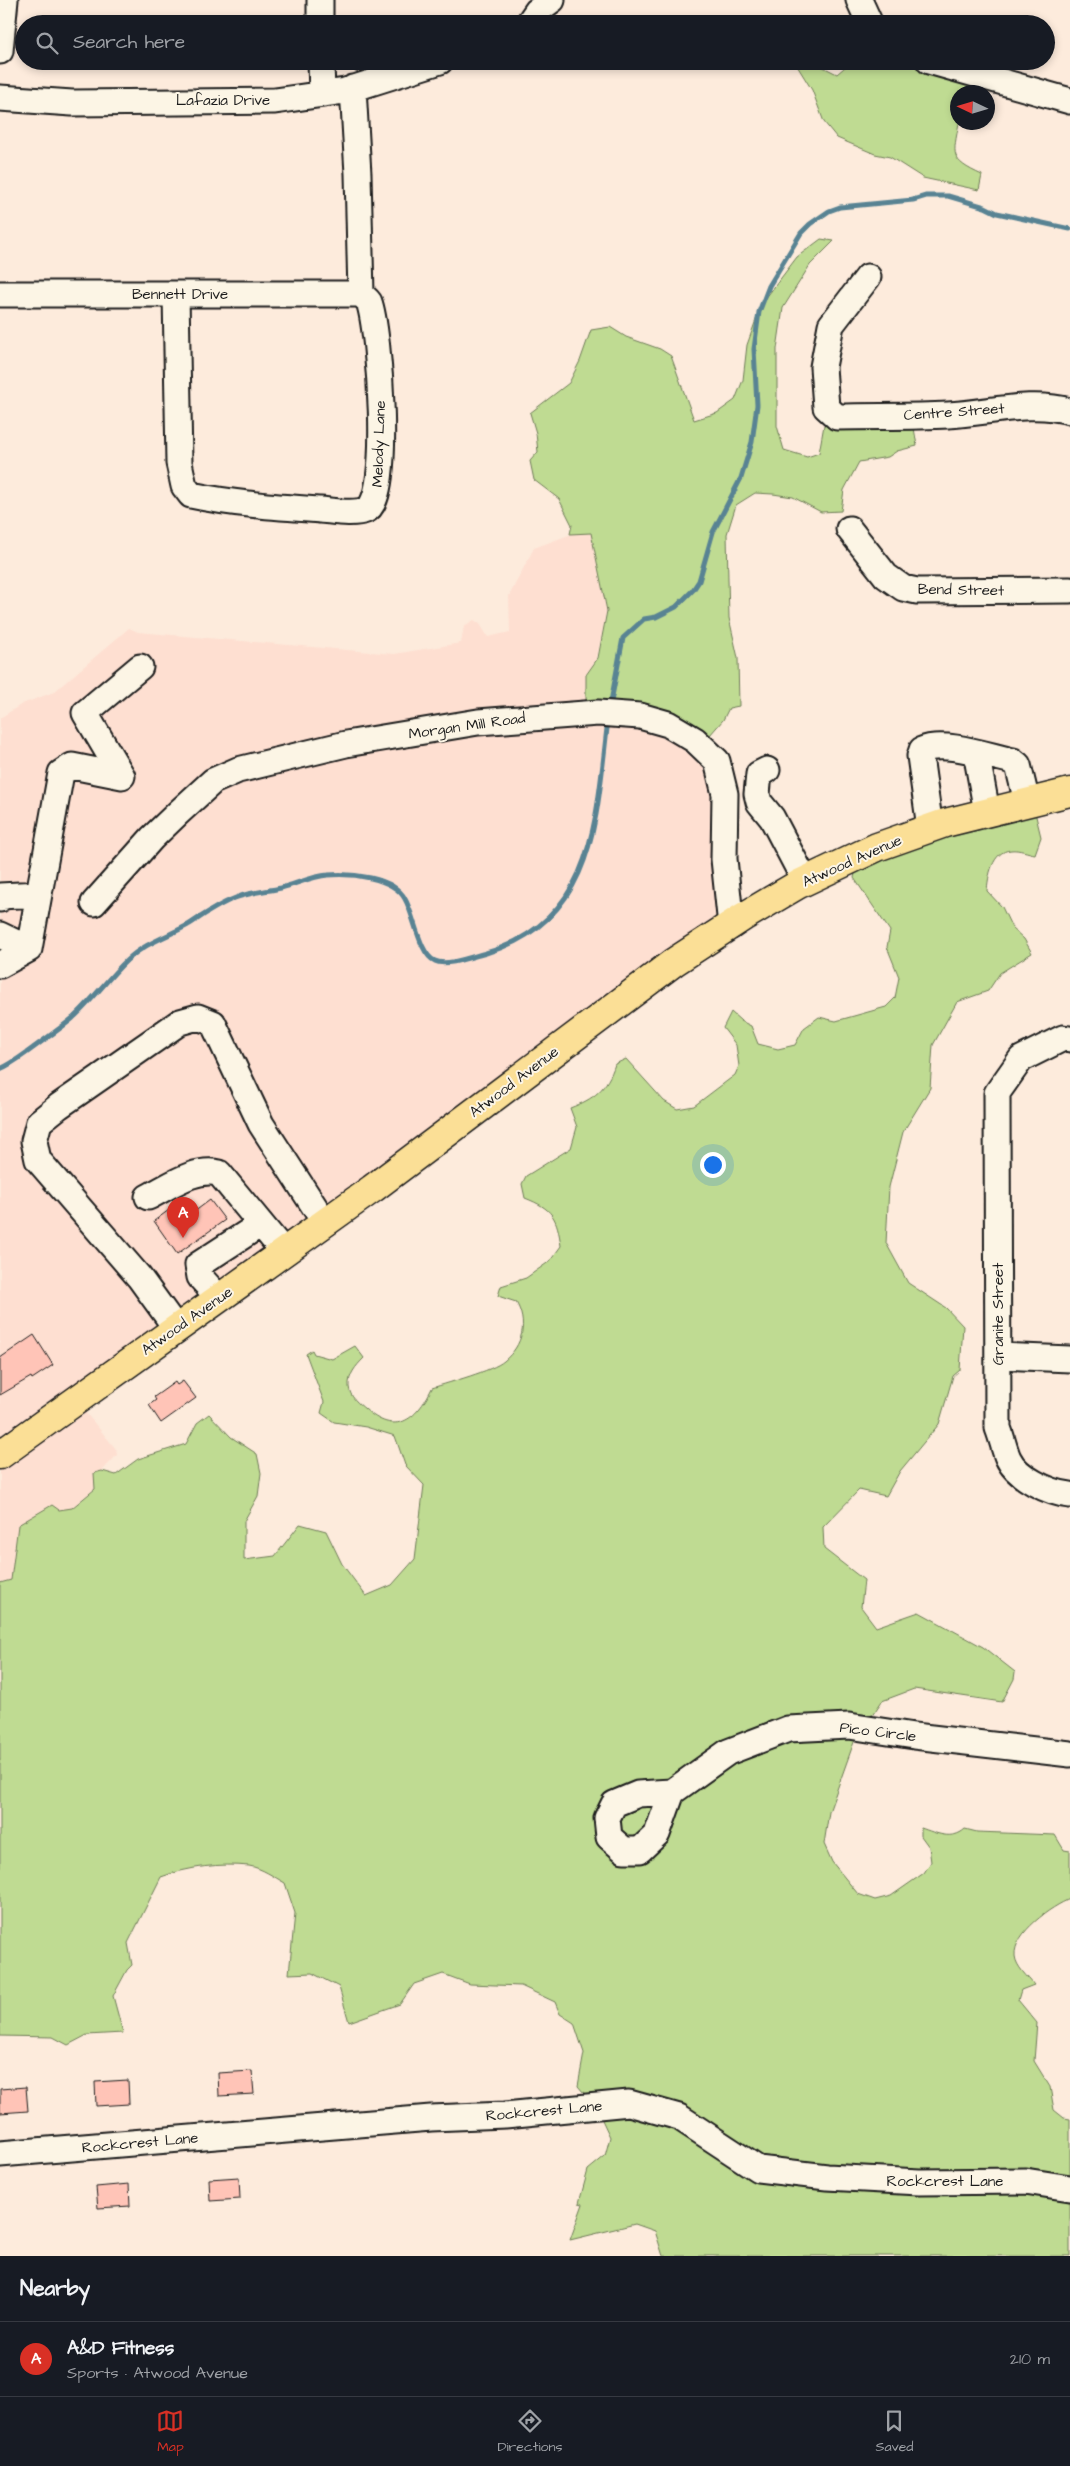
<!DOCTYPE html>
<html lang="en">
<head>
<meta charset="utf-8">
<style>
  :root { --surface:#171b24; --page:#242831; --text:#f1f3f6; --muted:#9ea1a6; --line:#363941; --accent:#d93025 }
  body { margin:0; font-family:"Architects Daughter",sans-serif; background:var(--page); color:var(--text) }
  .compass { position:absolute; left:950px; top:85px; width:45px; height:45px; border-radius:50%; background:var(--surface); box-shadow:0 2px 8px #0003; rotate:274deg }
  .you { position:absolute; left:712px; top:1164px; width:18px; height:18px; margin:-12px; border:4px solid #fff; border-radius:50%; background:#1a73e8; box-shadow:0 0 0 8px #1a73e833 }
  .badge { display:grid; place-items:center; width:32px; height:32px; border-radius:50%; background:var(--accent); color:#fff; font-size:16px; font-weight:700 }
  .pin { position:absolute; translate:-50% -41px; filter:drop-shadow(0 1px 2px #0008) }
  .pin::after { content:''; position:absolute; top:26px; width:18px; height:15px; background:inherit; clip-path:polygon(0 0,100% 0,50% 100%) }
  .list { margin:0; padding:0; list-style:none }
  h2 { display:flex; justify-content:space-between; align-items:center; height:65px; margin:0; padding:0 20px; font-size:21px }
  h2 small { font-size:16px; font-weight:400; color:var(--muted) }
  .list li { display:grid; grid-template-columns:32px 1fr auto; gap:15px; align-items:center; box-sizing:border-box; height:75px; padding:0 20px; border-top:1px solid var(--line) }
  .list b { display:block; font-size:19px; white-space:nowrap }
  .list p { margin:0; font-size:16px; white-space:nowrap; color:var(--muted) }
  .list em { font-size:16px; font-style:normal; color:var(--muted) }
  .icon { flex:none; width:28px; height:28px; fill:none; stroke:currentColor; stroke-width:2; stroke-linecap:round; stroke-linejoin:round }
  .map { position:relative; flex:none; width:1070px; height:2256px; overflow:hidden }
  .search { position:absolute; background:var(--surface); box-shadow:0 2px 8px #0003; left:15px; right:15px; top:15px; height:55px; display:flex; align-items:center; gap:12px; box-sizing:border-box; padding:0 18px; border-radius:28px; color:var(--muted); font-size:19px }
  .sheet { height:140px; background:var(--surface) }
  nav { display:flex; justify-content:space-around; align-items:center; box-sizing:border-box; height:70px; border-top:1px solid var(--line); background:var(--surface); font-size:14px; color:var(--muted) }
  nav a { display:grid; justify-items:center; gap:2px }
  nav .on { color:var(--accent) }
  .map>svg:first-child { display:block }
  .built { fill:#fedfd1 }
  .green { fill:#bfdb92; stroke:#6e7c57 }
  .lines { fill:none; stroke-linecap:round; stroke-linejoin:round }
  .stream { stroke:#598393; stroke-width:5 }
  .building { fill:#ffc4b7; stroke:#1c1c1c }
  .minor-casing { stroke:#1c1c1c; stroke-width:29 }
  .major-casing { stroke:#1c1c1c; stroke-width:31 }
  .minor { stroke:#fcf5e5; stroke-width:25 }
  .major { stroke:#fbdf96; stroke-width:28 }
  .labels { text-anchor:middle; dominant-baseline:central; stroke-width:4; stroke-linejoin:round; paint-order:stroke }
  .street-label { font-size:15px; fill:#1c1c1c; stroke:#fcf5e5 }
</style>
</head>
<body>
<div class="map">
<svg width="1070" height="2256" viewBox="0 0 1070 2256">
  <rect width="100%" height="100%" fill="#fdebdc"/>
  <filter id="ink" filterUnits="userSpaceOnUse"><feTurbulence type="fractalNoise" baseFrequency=".02" numOctaves="2"/><feDisplacementMap in="SourceGraphic" scale="10" xChannelSelector="R" yChannelSelector="G"/><feConvolveMatrix kernelMatrix="1 2 1 2 8 2 1 2 1" color-interpolation-filters="sRGB"/></filter>
  <g filter="url(#ink)">
    <path class="built" d="M 577,532 L 591,533 L 607,611 L 597,658 L 586,675 L 636,715 L 712,757 L 728,912 L 76,1401 L 116,1449 L 117,1455 L 102,1471 L 94,1473 L 95,1489 L 72,1508 L 18,1525 L 11,1580 L 0,1583 L 0,718 L 22,704 L 54,692 L 129,628 L 138,632 L 394,654 L 461,643 L 464,626 L 474,620 L 480,624 L 488,637 L 510,632 L 509,596 L 534,548 Z"/>
    <path class="green" d="M 811,61 L 837,74 L 852,61 L 930,61 L 976,78 L 972,92 L 958,92 L 958,122 L 959,123 C 953,155 949,160 982,175 L 979,190 L 923,178 L 890,157 L 875,154 L 837,138 L 824,122 L 812,90 L 796,64 L 797,62 Z
      M 821,239 L 834,241 L 810,265 L 783,308 L 777,349 L 777,426 L 784,450 L 807,457 L 819,453 L 824,425 L 832,417 L 912,416 L 917,446 L 897,451 L 888,457 L 859,462 L 844,490 L 841,511 L 821,512 L 793,497 L 773,494 L 755,493 L 736,505 L 727,534 L 728,579 L 729,618 L 738,658 L 739,706 L 729,708 L 723,720 L 703,743 L 586,712 L 586,675 L 598,658 L 607,611 L 591,533 L 570,534 L 572,525 L 559,499 L 534,480 L 530,461 L 538,452 L 536,433 L 530,413 L 569,383 L 580,361 L 591,330 L 610,327 L 626,337 L 660,349 L 671,356 L 694,420 L 717,413 L 735,400 L 743,380 L 747,345 L 762,303 L 797,257 Z
      M 1033,804 L 1041,837 L 1035,854 C 1028,853 1019,849 1011,850 C 992,851 988,877 987,891 L 1002,907 L 1012,928 L 1024,939 L 1032,953 L 1000,973 L 988,991 L 957,1002 L 933,1045 L 930,1088 L 903,1132 L 889,1187 L 886,1243 L 908,1283 L 946,1308 L 963,1326 L 960,1370 L 953,1376 L 939,1424 L 900,1471 L 886,1496 L 859,1490 L 823,1527 L 824,1549 L 864,1580 L 861,1607 L 876,1627 L 919,1612 L 983,1647 L 1015,1672 L 1014,1679 L 1002,1702 L 914,1689 L 882,1701 L 854,1742 L 829,1812 L 824,1844 L 832,1862 L 858,1894 L 875,1900 L 891,1896 L 924,1873 L 931,1862 L 929,1847 L 921,1836 L 921,1828 C 936,1833 952,1841 965,1829 L 977,1832 L 1055,1835 L 1064,1850 L 1070,1851 L 1070,1899 C 1052,1906 1013,1933 1015,1956 C 1016,1967 1028,1977 1034,1985 L 1021,1990 L 1018,2000 L 1037,2023 L 1034,2061 L 1050,2087 L 1054,2110 L 1064,2118 L 1070,2119 L 1070,2256 L 663,2256 L 655,2231 L 635,2224 L 570,2240 L 583,2204 L 579,2203 L 588,2170 L 605,2156 L 610,2137 L 596,2107 L 578,2086 L 584,2053 L 574,2023 L 560,2014 L 555,2002 L 521,1986 L 470,1984 L 443,1974 L 414,1984 L 400,2004 L 349,2022 L 339,1987 L 312,1973 L 289,1974 L 295,1913 L 285,1883 C 274,1877 262,1868 249,1866 C 220,1863 188,1867 161,1877 L 128,1943 L 132,1965 L 127,1970 L 113,1996 L 123,2033 L 87,2035 L 68,2045 L 53,2037 L 0,2036 L 0,1583 L 11,1580 L 18,1525 L 52,1505 L 59,1510 L 72,1508 L 95,1489 L 94,1473 L 102,1471 L 116,1475 L 138,1459 L 186,1444 L 197,1423 L 209,1414 L 231,1437 L 257,1454 L 261,1473 L 258,1496 L 244,1521 L 244,1560 L 275,1556 L 300,1524 L 326,1531 L 342,1564 L 366,1596 L 392,1585 L 415,1559 L 424,1485 L 405,1465 L 395,1436 L 366,1427 L 334,1422 L 321,1413 L 324,1402 L 306,1354 L 312,1350 L 314,1354 L 332,1359 L 355,1346 L 364,1358 C 356,1366 348,1375 349,1387 C 350,1397 358,1403 365,1409 C 395,1436 416,1421 432,1388 C 450,1382 492,1371 504,1361 C 523,1345 528,1323 516,1302 L 498,1296 L 501,1286 L 526,1278 L 550,1261 L 561,1246 C 557,1217 553,1209 525,1198 L 522,1184 L 526,1176 L 571,1148 L 577,1127 L 570,1108 C 594,1099 607,1089 615,1064 L 626,1059 L 664,1101 L 677,1109 L 694,1106 L 735,1075 L 739,1066 L 736,1045 L 723,1028 L 731,1012 L 741,1021 L 751,1026 L 758,1044 L 778,1049 L 795,1045 L 804,1028 L 819,1017 L 836,1021 L 886,1007 L 895,998 L 899,977 L 887,947 L 890,931 L 854,878 L 859,855 Z"/>
    <g class="lines">
      <path class="stream" d="M 610,707 L 623,638 L 644,619 L 656,617 L 676,607 L 693,590 L 699,581 L 713,532 L 741,478 L 752,442 L 757,405 L 754,349 L 759,312 L 769,286 L 801,233 L 810,224 L 829,211 L 840,207 L 913,200 L 926,196 L 948,196 L 985,207 L 997,213 L 1070,229
        M 0,1069 C 12,1064 23,1055 33,1048 C 46,1038 60,1029 73,1018 C 92,1001 108,978 127,960 C 145,943 166,937 188,925 C 204,915 220,903 238,897 C 252,892 267,891 281,888 C 296,884 313,876 328,875 C 350,873 394,877 405,899 C 414,914 419,954 435,961 C 446,967 474,956 486,953 C 597,920 596,816 608,720"/>
    </g>
    <path class="building" d="M 184,1199 L 194,1212 L 210,1200 L 225,1220 L 177,1254 L 154,1221 Z
      M 34,1335 L 53,1365 L 32,1379 L 31,1377 L 0,1395 L 0,1358 Z
      M 183,1381 L 196,1398 L 161,1423 L 149,1405 L 156,1400 L 154,1397 L 175,1382 L 177,1385 Z
      M 252,2071 L 254,2094 L 219,2096 L 218,2073 Z
      M 128,2080 L 129,2104 L 96,2106 L 95,2082 Z
      M 26,2087 L 28,2111 L 0,2113 L 0,2089 Z
      M 239,2177 L 240,2199 L 210,2201 L 209,2179 Z
      M 129,2184 L 130,2206 L 98,2208 L 96,2187 Z"/>
    <g class="lines">
      <g class="minor-casing">
        <path id="minor" d="M 320,0 L 320,24
          M 859,0 L 870,24
          M 528,24 L 537,11 L 552,0
          M 0,51 L 5,0
          M 321,61 L 322,94
          M 929,61 L 1070,101
          M 0,98 L 72,103 L 275,101 L 345,91 L 440,61
          M 868,277 L 831,325 L 823,367 L 826,407 L 837,417 C 874,416 911,417 948,415 C 989,413 1030,400 1070,411
          M 0,294 L 361,294
          M 176,294 L 179,463 L 184,486 L 191,495 C 233,504 277,507 320,510 C 333,511 353,515 366,510 C 393,500 379,329 369,302 C 367,299 364,297 361,294 L 358,174 L 353,88
          M 849,529 L 886,576 L 903,588 L 917,591 L 1070,590
          M 976,752 L 987,812
          M 767,770 L 759,774 L 757,794 L 759,802 L 772,818 L 805,881
          M 930,828 L 920,756 L 922,750 C 944,740 989,756 1013,761 L 1018,765 L 1027,802
          M 0,899 L 0,896 L 39,894
          M 94,903 L 152,838 L 178,813 L 213,781 L 238,770 L 346,744 L 478,722 L 598,713 L 640,716 L 668,724 L 695,740 L 717,761 L 725,794 L 724,859 L 731,926
          M 0,935 L 29,949
          M 0,965 L 29,949 L 61,773 L 72,766 L 122,776 L 85,713 L 140,667
          M 1070,1039 L 1063,1038 L 1021,1059 L 997,1093 L 998,1428 C 1002,1438 1004,1449 1008,1458 C 1017,1478 1050,1493 1070,1495
          M 148,1197 C 170,1186 195,1167 219,1173 L 284,1252
          M 219,1298 L 200,1277 L 198,1265 L 261,1224
          M 176,1328 L 139,1277 L 38,1160 L 34,1141 L 39,1122 L 59,1106 L 180,1022 L 198,1017 L 213,1023 L 261,1124 L 325,1223
          M 998,1356 L 1070,1359
          M 672,1792 L 657,1834 L 640,1850 L 624,1850 L 609,1837 L 607,1818 L 614,1804 L 638,1794 L 672,1792 L 728,1752 L 788,1729 L 849,1726 L 914,1736 L 1070,1754
          M 0,2154 L 431,2118 L 505,2115 L 629,2103 L 679,2117 L 758,2169 L 827,2177 L 919,2182 L 1025,2181 L 1070,2188"/>
      </g>
      <g class="major-casing">
        <path id="major" d="M 0,1455 L 372,1189 L 674,962 L 743,917 L 799,884 L 877,847 L 945,823 L 1070,792"/>
      </g>
      <use href="#minor" class="minor"/>
      <use href="#major" class="major"/>
    </g>
  </g>
  <g class="labels">
    <g class="street-label">
      <text x="223" y="100">Lafazia Drive</text>
      <text x="180" y="294">Bennett Drive</text>
      <text transform="translate(954 412) rotate(-4)">Centre Street</text>
      <text transform="translate(379 444) rotate(-88)">Melody Lane</text>
      <text transform="translate(961 590) rotate(1)">Bend Street</text>
      <text transform="translate(467 726) rotate(-8)">Morgan Mill Road</text>
      <text transform="translate(852 861) rotate(-24)">Atwood Avenue</text>
      <text transform="translate(514 1082) rotate(-37)">Atwood Avenue</text>
      <text transform="translate(998 1314) rotate(-90)">Granite Street</text>
      <text transform="translate(187 1321) rotate(-35)">Atwood Avenue</text>
      <text transform="translate(878 1732) rotate(7)">Pico Circle</text>
      <text transform="translate(544 2111) rotate(-5)">Rockcrest Lane</text>
      <text transform="translate(140 2143) rotate(-5)">Rockcrest Lane</text>
      <text x="945" y="2181">Rockcrest Lane</text>
    </g>
  </g>
</svg>
<svg class="compass" viewBox="-18 -18 36 36"><path d="M0-13l5 13h-10z" fill="#e53935"/><path d="M0 13l5-13h-10z" fill="#9ea1a6"/></svg>
<div class="you"></div>
<div class="pin badge" style="left:183px;top:1238px">A</div>
<div class="search"><svg class="icon" aria-label="search" viewBox="0 0 24 24"><circle cx="10" cy="10" r="6"/><path d="M15 15l6 6"/></svg>Search here</div>
</div>
<section class="sheet">
<h2>Nearby<small></small></h2>
<ul class="list">
<li><span class="badge">A</span><div><b>A&amp;D Fitness</b><p>Sports · Atwood Avenue</p></div><em>210 m</em></li>
</ul>
</section>
<nav>
<a class="on"><svg class="icon" aria-label="map" viewBox="0 0 24 24"><path d="M3 6l6-2 6 2 6-2v14l-6 2-6-2-6 2zM9 4v14M15 6v14"/></svg>Map</a>
<a><svg class="icon" aria-label="directions" viewBox="0 0 24 24"><path d="M12 3l9 9-9 9-9-9zM9 14v-3h6M13 9l2 2-2 2"/></svg>Directions</a>
<a><svg class="icon" aria-label="saved" viewBox="0 0 24 24"><path d="M7 4h10v16l-5-4-5 4z"/></svg>Saved</a>
</nav>
</body>
</html>
